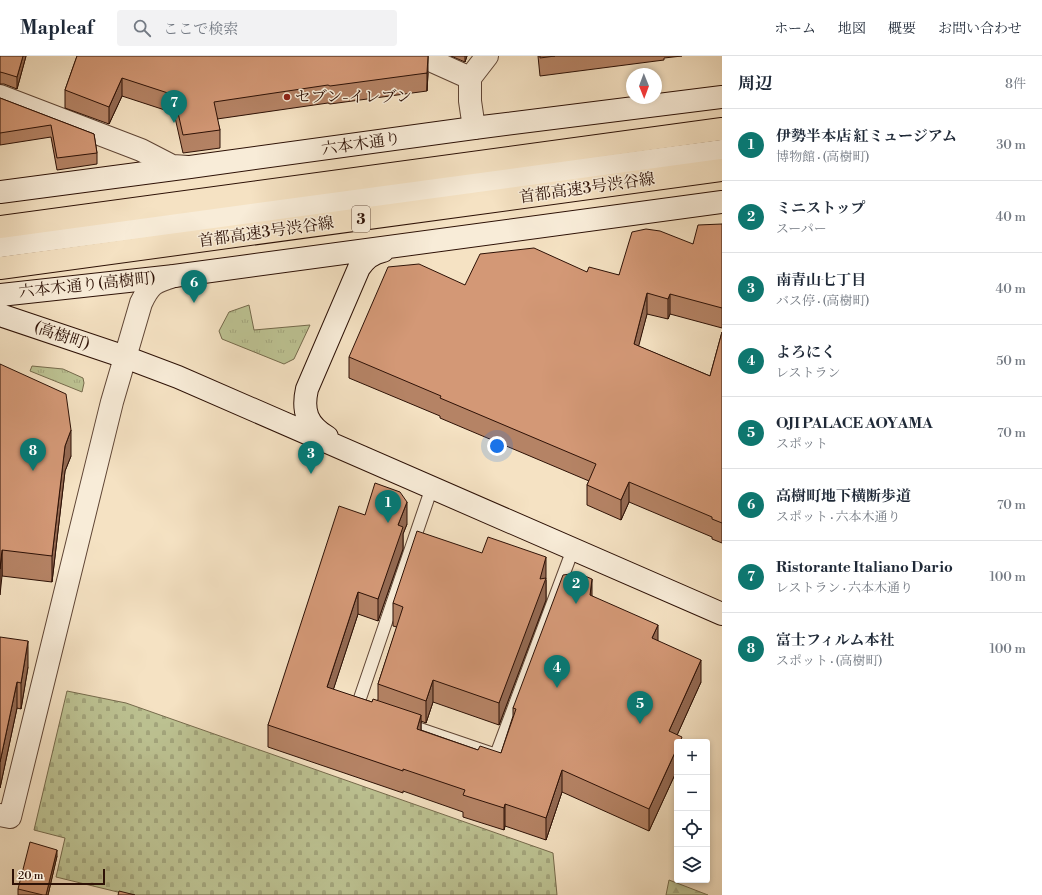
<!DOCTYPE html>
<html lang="ja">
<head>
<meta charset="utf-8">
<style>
  :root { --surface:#fff; --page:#f2f2f3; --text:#1f2937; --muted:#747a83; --line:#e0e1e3; --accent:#0f766e }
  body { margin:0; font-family:"Libre Bodoni","Noto Serif JP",serif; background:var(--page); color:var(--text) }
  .controls { position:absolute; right:12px; bottom:12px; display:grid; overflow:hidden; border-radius:4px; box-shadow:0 2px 6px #0003 }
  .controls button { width:36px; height:36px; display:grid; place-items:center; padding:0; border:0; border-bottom:1px solid var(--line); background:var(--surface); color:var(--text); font:20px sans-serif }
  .compass { position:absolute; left:626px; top:12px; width:36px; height:36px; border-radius:50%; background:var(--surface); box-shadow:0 2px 6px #0003; rotate:179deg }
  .scale { position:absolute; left:12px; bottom:10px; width:93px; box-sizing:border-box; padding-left:4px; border:2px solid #2d1106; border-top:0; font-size:11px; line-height:14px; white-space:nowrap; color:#2d1106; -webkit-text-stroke:3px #f8ecd8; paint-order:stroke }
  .you { position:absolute; left:497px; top:390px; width:14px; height:14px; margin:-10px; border:3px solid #fff; border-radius:50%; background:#1a73e8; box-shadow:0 0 0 6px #1a73e833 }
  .badge { display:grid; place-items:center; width:26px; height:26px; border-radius:50%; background:var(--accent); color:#fff; font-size:13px; font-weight:700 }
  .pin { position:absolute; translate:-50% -33px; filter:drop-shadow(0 1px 2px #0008) }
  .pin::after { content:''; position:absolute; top:21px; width:14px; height:12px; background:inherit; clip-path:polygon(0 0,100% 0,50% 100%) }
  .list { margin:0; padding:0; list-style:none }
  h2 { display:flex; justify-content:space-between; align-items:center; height:52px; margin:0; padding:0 16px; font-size:17px }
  h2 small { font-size:13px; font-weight:400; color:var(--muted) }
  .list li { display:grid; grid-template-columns:26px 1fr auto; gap:12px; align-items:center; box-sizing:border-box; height:72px; padding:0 16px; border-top:1px solid var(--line) }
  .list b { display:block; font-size:15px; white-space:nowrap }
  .list p { margin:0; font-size:13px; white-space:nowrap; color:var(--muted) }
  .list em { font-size:13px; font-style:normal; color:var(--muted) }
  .icon { flex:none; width:22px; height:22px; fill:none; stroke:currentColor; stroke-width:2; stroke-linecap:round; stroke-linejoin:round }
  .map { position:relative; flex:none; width:722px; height:839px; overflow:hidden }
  header { display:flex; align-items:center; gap:24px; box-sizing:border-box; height:56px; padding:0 20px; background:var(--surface); border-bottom:1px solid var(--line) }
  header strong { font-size:19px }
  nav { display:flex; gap:22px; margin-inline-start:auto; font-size:14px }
  .search { width:280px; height:36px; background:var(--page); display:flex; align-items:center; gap:10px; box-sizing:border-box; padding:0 14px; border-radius:4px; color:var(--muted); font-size:15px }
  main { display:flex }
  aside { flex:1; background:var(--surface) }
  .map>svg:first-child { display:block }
  .grass { fill:url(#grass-tufts); stroke:#756a4c }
  .forest { fill:url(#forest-firs); stroke:#756a4c }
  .cemetery { fill:url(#cemetery-stones); stroke:#756a4c }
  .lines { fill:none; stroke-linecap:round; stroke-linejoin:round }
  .lane-casing { stroke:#5f4535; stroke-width:14 }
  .street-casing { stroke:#5f4535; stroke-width:24 }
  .secondary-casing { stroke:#2d1106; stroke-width:24 }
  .highway-casing { stroke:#2d1106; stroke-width:24 }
  .lane { stroke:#f8ecd8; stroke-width:12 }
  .street { stroke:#f8ecd8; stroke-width:22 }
  .secondary { stroke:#f8ecd8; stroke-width:22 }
  .highway { stroke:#f5e2c3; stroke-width:22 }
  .wall { fill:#b58365; stroke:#2d1106 }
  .shaded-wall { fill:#946a53; stroke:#2d1106 }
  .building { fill:#d39876; stroke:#2d1106 }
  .poi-dot { fill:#8f2418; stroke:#f8ecd8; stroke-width:1.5 }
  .labels { text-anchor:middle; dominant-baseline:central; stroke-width:3; stroke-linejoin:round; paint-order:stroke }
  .shield { fill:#f8ecd8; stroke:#6a5345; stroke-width:1 }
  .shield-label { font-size:15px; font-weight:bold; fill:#2d1106 }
  .poi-label { font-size:16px; fill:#2d1106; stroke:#f8ecd8; text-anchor:start }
  .street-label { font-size:16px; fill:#2d1106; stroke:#f8ecd8 }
</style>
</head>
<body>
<header>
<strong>Mapleaf</strong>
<div class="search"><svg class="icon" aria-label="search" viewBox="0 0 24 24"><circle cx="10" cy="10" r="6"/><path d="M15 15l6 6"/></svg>ここで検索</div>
<nav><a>ホーム</a><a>地図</a><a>概要</a><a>お問い合わせ</a></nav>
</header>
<main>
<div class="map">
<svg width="722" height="839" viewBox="0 0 722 839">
  <defs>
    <pattern id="grass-tufts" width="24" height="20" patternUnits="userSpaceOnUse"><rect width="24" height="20" fill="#bdc393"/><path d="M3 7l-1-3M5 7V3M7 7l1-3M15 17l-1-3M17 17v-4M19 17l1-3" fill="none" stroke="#a3a67d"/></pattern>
    <pattern id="forest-firs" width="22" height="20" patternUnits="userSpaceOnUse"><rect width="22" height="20" fill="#bdc393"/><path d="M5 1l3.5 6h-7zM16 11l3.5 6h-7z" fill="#a3a67d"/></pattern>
    <pattern id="cemetery-stones" width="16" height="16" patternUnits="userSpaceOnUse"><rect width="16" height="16" fill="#bdc393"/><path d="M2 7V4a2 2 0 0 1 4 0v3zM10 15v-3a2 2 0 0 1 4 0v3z" fill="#a3a67d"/></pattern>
  </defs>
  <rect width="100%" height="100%" fill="#f5e2c3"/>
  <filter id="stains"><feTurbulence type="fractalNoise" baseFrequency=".005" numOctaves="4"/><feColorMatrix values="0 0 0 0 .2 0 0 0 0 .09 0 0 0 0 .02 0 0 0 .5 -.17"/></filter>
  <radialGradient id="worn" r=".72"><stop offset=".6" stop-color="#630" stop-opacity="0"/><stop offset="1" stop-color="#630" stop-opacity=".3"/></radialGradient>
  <path class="grass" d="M 249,249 L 254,274 L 310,269 L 294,303 L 284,308 L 222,283 L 219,275 L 229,256 Z
    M 32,310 L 63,313 L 83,322 L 84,327 L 82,336 L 30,315 Z"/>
  <path class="forest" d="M 669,824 L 708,839 L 666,839 Z"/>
  <path class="cemetery" d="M 67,635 L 126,647 L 553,797 L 557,839 L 130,839 L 56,821 L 65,782 L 34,774 Z"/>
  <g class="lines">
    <g class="lane-casing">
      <path id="lane" d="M 364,654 L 357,651 L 432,431
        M 405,668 L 496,699 L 573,493"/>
    </g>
    <g class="street-casing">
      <path id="street" d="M 421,0 L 470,22
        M 0,40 L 141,94 L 172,110 L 189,111
        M 474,72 L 470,45 L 470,22 L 487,0
        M 0,759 L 10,761 L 112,346 L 141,247 C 150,228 154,226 174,220"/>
    </g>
    <g class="secondary-casing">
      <path id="secondary" d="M 0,136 L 190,111 L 474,72 L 722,41
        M 0,190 L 722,95
        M 0,239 L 174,220 L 722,146
        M 0,259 L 125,301 L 178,321 L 722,558
        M 327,381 C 307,369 302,355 307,333 L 359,212 C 365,203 372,197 383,195"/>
    </g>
    <g class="highway-casing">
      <path id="highway" d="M 0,171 L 722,73
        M 0,212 L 722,114"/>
    </g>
    <use href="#lane" class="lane"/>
    <use href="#street" class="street"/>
    <use href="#secondary" class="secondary"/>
    <use href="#highway" class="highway"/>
  </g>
  <path class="wall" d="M 0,0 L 26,0 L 17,33 L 4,28 L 0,28 Z
    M 77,0 L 428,17 L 427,35 L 330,48 L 328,47 L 217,63 L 220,74 L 220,92 L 183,97 L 174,57 L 122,40 L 109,68 L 65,52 L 65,34 Z
    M 451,0 L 467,0 L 465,6 Z
    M 538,0 L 682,0 L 664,2 L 664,4 L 540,20 Z
    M 0,42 L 94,78 L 97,97 L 97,108 L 57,114 L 51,81 L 0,89 Z
    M 722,168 L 722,272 L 670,258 L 668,263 L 647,258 L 638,290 L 710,320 L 722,276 L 722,487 L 712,483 L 712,481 L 629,446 L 621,464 L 587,449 L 587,429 L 589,425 L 440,362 L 440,360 L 349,322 L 349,301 L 465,229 L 587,216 L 619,219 L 693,188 Z
    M 0,308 L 71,400 L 65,415 L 52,526 L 2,520 Z
    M 365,459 L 407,468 L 403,478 L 403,493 L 378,565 L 358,558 L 333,634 L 372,646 L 378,644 L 378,628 L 397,571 L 393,570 L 393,547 L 546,524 L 546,544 L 499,669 L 433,646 L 426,667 L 421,665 L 421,674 L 478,694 L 501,697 L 513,660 L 513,652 L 592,540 L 658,585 L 701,626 L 677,679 L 682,686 L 677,686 L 677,714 L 649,775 L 562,736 L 546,784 L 505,770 L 504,774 L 463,761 L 463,756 L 403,735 L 403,737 L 268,691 L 268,669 Z
    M 0,581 L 28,611 L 21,653 L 17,652 L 0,732 Z
    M 57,800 L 48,839 L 18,839 L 18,833 Z"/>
  <path class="shaded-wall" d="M 23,0 L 26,0 L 17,33 L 17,21 Z
    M 428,0 L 428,17 L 427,35 L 427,17 Z
    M 465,0 L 467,0 L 465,6 Z
    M 122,22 L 122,40 L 109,68 L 109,51 Z
    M 647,237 L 647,258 L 634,308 L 634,288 Z
    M 670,238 L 670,258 L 668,263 L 668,243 Z
    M 71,374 L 71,400 L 65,415 L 52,526 L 52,500 L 65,390 Z
    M 629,426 L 629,446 L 621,464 L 621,444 Z
    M 407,446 L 407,468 L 403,478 L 403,493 L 378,565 L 378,543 L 398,469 Z
    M 2,494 L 2,520 L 0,539 L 0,513 Z
    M 546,501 L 546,544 L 499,669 L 499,647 Z
    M 592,523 L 592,545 L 590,539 Z
    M 358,536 L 358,558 L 327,653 L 327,631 Z
    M 658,569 L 658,591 L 652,582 Z
    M 28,585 L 28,611 L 21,653 L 21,627 Z
    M 701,604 L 701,626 L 669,697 L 669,675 Z
    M 433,624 L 433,646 L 426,667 L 426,645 Z
    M 17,626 L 17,652 L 0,732 L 0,706 Z
    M 421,659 L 421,681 L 417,673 Z
    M 677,692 L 677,714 L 649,775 L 649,753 Z
    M 562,714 L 562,736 L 546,784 L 546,762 Z
    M 505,748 L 505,770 L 504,774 L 504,752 Z
    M 57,794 L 57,800 L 48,839 L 46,839 Z"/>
  <path class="building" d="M 0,0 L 23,0 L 17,21 L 4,17 L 0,16 Z
    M 77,0 L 428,0 L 427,17 L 330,30 L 328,29 L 214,46 L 220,74 L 183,79 L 174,39 L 122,22 L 109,51 L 65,34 Z
    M 540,0 L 555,0 L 540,2 Z
    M 0,42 L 94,78 L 97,97 L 57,102 L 51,69 L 0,77 Z
    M 722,168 L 722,252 L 670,238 L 668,243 L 647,237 L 634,288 L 710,320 L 722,276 L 722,467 L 712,463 L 712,461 L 629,426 L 621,444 L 587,429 L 596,408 L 440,342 L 441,340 L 349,301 L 388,211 L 419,208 L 465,229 L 480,198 L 534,192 L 587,216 L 589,211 L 619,219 L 632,176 L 646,173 L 660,175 L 693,188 L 698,169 Z
    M 0,308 L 66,338 L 71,374 L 65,390 L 52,500 L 2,494 L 0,513 Z
    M 375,427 L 400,436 L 407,446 L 398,469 L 403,471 L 378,543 L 358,536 L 327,631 L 372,646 L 373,643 L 421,659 L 417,673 L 478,694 L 480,690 L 501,697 L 516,653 L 513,652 L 563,519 L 578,517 L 592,523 L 590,539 L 658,569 L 652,582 L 701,604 L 669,675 L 682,681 L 680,686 L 677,686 L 677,692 L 649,753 L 562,714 L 546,762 L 505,748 L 504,752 L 463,739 L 465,734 L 403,713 L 403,715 L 268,669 L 339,450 L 365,459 Z
    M 417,475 L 482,497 L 488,481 L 546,501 L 540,523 L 546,522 L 499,647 L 433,624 L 426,645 L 378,628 L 403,551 L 393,547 Z
    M 0,581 L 28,585 L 21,627 L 17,626 L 0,706 Z
    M 30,786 L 57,794 L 46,839 L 43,839 L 18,833 Z
    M 119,835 L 135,839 L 118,839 Z"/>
  <circle class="poi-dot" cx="287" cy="41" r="4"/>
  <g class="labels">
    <rect class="shield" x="352" y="150" width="18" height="26" rx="3"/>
    <g class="shield-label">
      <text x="361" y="163">3</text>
    </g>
    <g class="poi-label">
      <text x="295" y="41">セブン-イレブン</text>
    </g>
    <g class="street-label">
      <text transform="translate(361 88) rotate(-8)">六本木通り</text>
      <text transform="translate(587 132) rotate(-8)">首都高速3号渋谷線</text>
      <text transform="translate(266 176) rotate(-8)">首都高速3号渋谷線</text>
      <text transform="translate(87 229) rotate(-6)">六本木通り(高樹町)</text>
      <text transform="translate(62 280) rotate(19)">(高樹町)</text>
    </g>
  </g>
  <rect width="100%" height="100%" filter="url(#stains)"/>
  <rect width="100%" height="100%" fill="url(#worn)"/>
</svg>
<div class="controls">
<button>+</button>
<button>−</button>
<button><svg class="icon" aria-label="locate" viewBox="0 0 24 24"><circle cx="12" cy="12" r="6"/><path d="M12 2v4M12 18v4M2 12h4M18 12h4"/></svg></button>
<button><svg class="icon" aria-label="layers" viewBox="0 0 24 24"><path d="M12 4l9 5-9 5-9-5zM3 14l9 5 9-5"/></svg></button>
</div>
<svg class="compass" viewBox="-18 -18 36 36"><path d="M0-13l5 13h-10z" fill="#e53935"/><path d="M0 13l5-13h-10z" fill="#747a83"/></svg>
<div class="scale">20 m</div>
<div class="you"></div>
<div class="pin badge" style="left:388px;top:467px">1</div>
<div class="pin badge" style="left:576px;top:548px">2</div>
<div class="pin badge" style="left:311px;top:418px">3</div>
<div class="pin badge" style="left:557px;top:632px">4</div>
<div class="pin badge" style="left:640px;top:668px">5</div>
<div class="pin badge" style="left:194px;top:247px">6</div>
<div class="pin badge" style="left:174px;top:67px">7</div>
<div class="pin badge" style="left:33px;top:415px">8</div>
</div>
<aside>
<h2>周辺<small>8件</small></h2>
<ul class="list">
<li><span class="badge">1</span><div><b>伊勢半本店 紅ミュージアム</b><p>博物館 · (高樹町)</p></div><em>30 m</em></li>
<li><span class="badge">2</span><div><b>ミニストップ</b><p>スーパー</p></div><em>40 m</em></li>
<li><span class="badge">3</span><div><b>南青山七丁目</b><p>バス停 · (高樹町)</p></div><em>40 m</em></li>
<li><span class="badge">4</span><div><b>よろにく</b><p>レストラン</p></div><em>50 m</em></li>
<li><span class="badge">5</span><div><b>OJI PALACE AOYAMA</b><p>スポット</p></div><em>70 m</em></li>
<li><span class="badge">6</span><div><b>高樹町地下横断歩道</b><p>スポット · 六本木通り</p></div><em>70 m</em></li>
<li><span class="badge">7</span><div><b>Ristorante Italiano Dario</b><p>レストラン · 六本木通り</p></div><em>100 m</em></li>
<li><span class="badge">8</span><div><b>富士フィルム本社</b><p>スポット · (高樹町)</p></div><em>100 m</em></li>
</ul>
</aside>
</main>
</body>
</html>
